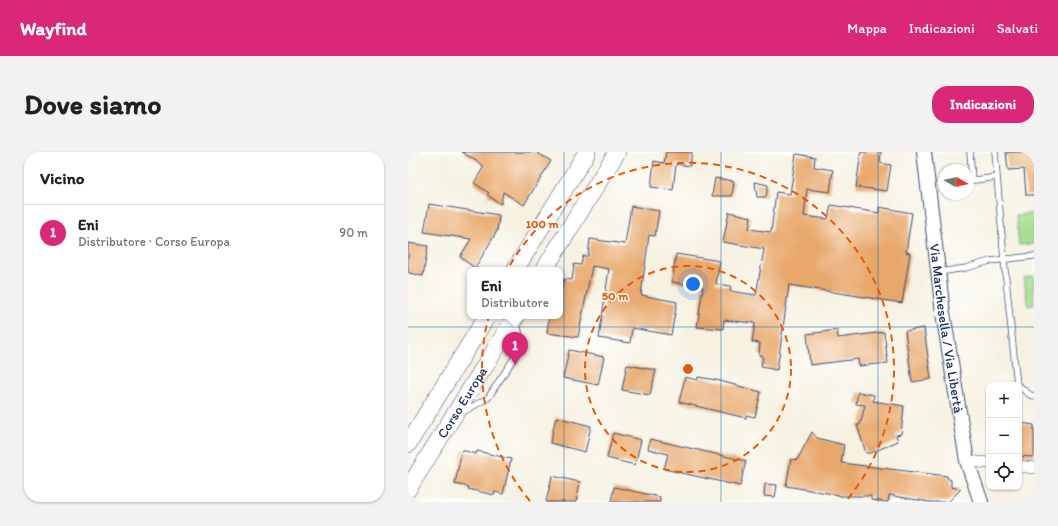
<!DOCTYPE html>
<html lang="it">
<head>
<meta charset="utf-8">
<style>
  :root { --surface:#fff; --page:#f2f2f2; --text:#202124; --muted:#757577; --line:#e0e0e0; --accent:#db2777 }
  body { margin:0; font-family:Itim,sans-serif; background:var(--page); color:var(--text) }
  .controls { position:absolute; right:12px; bottom:12px; display:grid; overflow:hidden; border-radius:8px; box-shadow:0 1px 3px #0004 }
  .controls button { width:36px; height:36px; display:grid; place-items:center; padding:0; border:0; border-bottom:1px solid var(--line); background:var(--surface); color:var(--text); font:20px sans-serif }
  .compass { position:absolute; left:530px; top:12px; width:36px; height:36px; border-radius:50%; background:var(--surface); box-shadow:0 1px 3px #0004; rotate:99deg }
  .you { position:absolute; left:285px; top:132px; width:14px; height:14px; margin:-10px; border:3px solid #fff; border-radius:50%; background:#1a73e8; box-shadow:0 0 0 6px #1a73e833 }
  .badge { display:grid; place-items:center; width:26px; height:26px; border-radius:50%; background:var(--accent); color:#fff; font-size:13px; font-weight:700 }
  .pin { position:absolute; translate:-50% -33px; filter:drop-shadow(0 1px 2px #0008) }
  .pin::after { content:''; position:absolute; top:21px; width:14px; height:12px; background:inherit; clip-path:polygon(0 0,100% 0,50% 100%) }
  .popup { position:absolute; left:59px; top:115px; width:96px; height:52px; box-sizing:border-box; display:grid; place-content:center; border-radius:8px; background:var(--surface); filter:drop-shadow(0 1px 3px #0005); font-size:13px; white-space:nowrap; color:var(--muted) }
  .popup b { font-size:15px; color:var(--text) }
  .popup::after { content:''; position:absolute; left:50%; top:100%; margin-left:-8px; border:8px solid transparent; border-top-color:var(--surface) }
  .list { margin:0; padding:0; list-style:none }
  h2 { display:flex; justify-content:space-between; align-items:center; height:52px; margin:0; padding:0 16px; font-size:17px }
  h2 small { font-size:13px; font-weight:400; color:var(--muted) }
  .list li { display:grid; grid-template-columns:26px 1fr auto; gap:12px; align-items:center; box-sizing:border-box; height:56px; padding:0 16px; border-top:1px solid var(--line) }
  .list b { display:block; font-size:15px; white-space:nowrap }
  .list p { margin:0; font-size:13px; white-space:nowrap; color:var(--muted) }
  .list em { font-size:13px; font-style:normal; color:var(--muted) }
  .icon { flex:none; width:22px; height:22px; fill:none; stroke:currentColor; stroke-width:2; stroke-linecap:round; stroke-linejoin:round }
  .map { position:relative; flex:none; width:626px; height:350px; overflow:hidden; border-radius:16px }
  header { display:flex; align-items:center; gap:24px; box-sizing:border-box; height:56px; padding:0 20px; background:var(--accent); color:#fff }
  header strong { font-size:19px }
  nav { display:flex; gap:22px; margin-inline-start:auto; font-size:14px }
  .intro { display:flex; align-items:center; justify-content:space-between; box-sizing:border-box; height:96px; padding:0 24px }
  h1 { margin:0; font-size:28px }
  .button { padding:10px 18px; border-radius:16px; background:var(--accent); color:#fff; font-size:14px; font-weight:700 }
  main { display:flex; gap:24px; padding:0 24px }
  aside { flex:1; background:var(--surface); border-radius:16px; box-shadow:0 1px 3px #0004 }
  .map>svg:first-child { display:block }
  .green { fill:#a6dd8e; stroke:#608676 }
  .building { fill:#e8a86c }
  .lines { fill:none; stroke-linecap:round; stroke-linejoin:round }
  .service-casing { stroke:#3c4c72; stroke-width:7 }
  .minor-casing { stroke:#3c4c72; stroke-width:12 }
  .tertiary-casing { stroke:#3c4c72; stroke-width:16 }
  .primary-casing { stroke:#3c4c72; stroke-width:18 }
  .service { stroke:#fff; stroke-width:5.5 }
  .minor { stroke:#fff; stroke-width:11 }
  .tertiary { stroke:#fff; stroke-width:14 }
  .primary { stroke:#fff; stroke-width:17 }
  .grid { fill:none; stroke:#1f6fb2; stroke-width:1; stroke-opacity:0.55 }
  .ring { fill:none; stroke:#e8590c; stroke-width:2; stroke-dasharray:7 5 }
  .labels { text-anchor:middle; dominant-baseline:central; stroke-width:3; stroke-linejoin:round; paint-order:stroke }
  .street-label { font-size:14px; fill:#1b2f5e; stroke:#fff }
  .centre { fill:#e8590c; stroke:#fff; stroke-width:2 }
  .ring-label { font-size:12px; text-anchor:middle; font-weight:bold; fill:#e8590c; stroke:#fff; stroke-width:3; stroke-linejoin:round; paint-order:stroke }
</style>
</head>
<body>
<header>
<strong>Wayfind</strong>
<nav><a>Mappa</a><a>Indicazioni</a><a>Salvati</a></nav>
</header>
<div class="intro"><h1>Dove siamo</h1><a class="button">Indicazioni</a></div>
<main>
<aside>
<h2>Vicino<small></small></h2>
<ul class="list">
<li><span class="badge">1</span><div><b>Eni</b><p>Distributore · Corso Europa</p></div><em>90 m</em></li>
</ul>
</aside>
<div class="map">
<svg width="626" height="350" viewBox="0 0 626 350">
  <rect width="100%" height="100%" fill="#fff"/>
  <filter id="ink" filterUnits="userSpaceOnUse"><feTurbulence type="fractalNoise" baseFrequency=".025" numOctaves="2"/><feDisplacementMap in="SourceGraphic" scale="8" xChannelSelector="R" yChannelSelector="G"/><feConvolveMatrix kernelMatrix="1 2 1 2 8 2 1 2 1" color-interpolation-filters="sRGB"/></filter>
  <filter id="wash" filterUnits="userSpaceOnUse"><feTurbulence type="fractalNoise" baseFrequency=".012" numOctaves="4" result="noise"/><feDisplacementMap in="SourceGraphic" scale="16" xChannelSelector="R" yChannelSelector="G"/><feGaussianBlur stdDeviation="0.9" result="paint"/><feColorMatrix in="noise" values="0 0 0 0 0 0 0 0 0 0 0 0 0 0 0 0 0 1.4 0 .05"/><feComposite in="paint" operator="in"/></filter>
  <g filter="url(#wash)">
    <rect width="100%" height="100%" fill="#f6f1e1"/>
    <path class="green" d="M 626,61 L 626,92 L 611,93 L 608,63 Z
      M 626,124 L 626,153 L 620,154 L 616,126 Z"/>
    <g id="blocks">
      <path class="building" d="M 54,0 L 128,0 L 143,9 L 116,53 L 95,40 L 93,52 L 79,43 L 81,41 L 66,31 L 76,14 Z
        M 258,0 L 284,0 L 282,14 L 268,12 L 265,38 L 243,35 L 246,9 L 256,11 Z
        M 453,0 L 473,0 L 472,11 L 483,13 L 479,39 L 448,35 Z
        M 598,0 L 626,0 L 626,43 L 618,43 L 616,17 L 600,18 Z
        M 388,2 L 407,5 L 406,15 L 425,18 L 422,40 L 399,37 L 396,64 L 420,67 L 423,53 L 471,61 L 471,55 L 504,61 L 498,100 L 502,101 L 494,151 L 381,133 L 369,218 L 353,215 L 355,204 L 351,203 L 352,191 L 344,190 L 347,171 L 316,168 L 315,177 L 289,175 L 295,135 L 264,130 L 268,102 L 312,109 L 308,132 L 323,134 L 322,139 L 348,143 L 356,97 L 315,90 L 321,60 L 343,65 L 341,77 L 363,80 L 368,40 L 382,42 Z
        M 307,26 L 326,29 L 324,44 L 304,44 Z
        M 347,30 L 360,33 L 358,45 L 349,45 Z
        M 21,52 L 91,63 L 89,79 L 67,116 L 52,105 L 63,87 L 16,80 Z
        M 223,54 L 251,59 L 247,84 L 241,83 L 233,143 L 269,150 L 263,183 L 224,176 L 222,191 L 191,186 L 201,117 L 184,114 L 170,185 L 139,181 L 141,164 L 152,164 L 152,144 L 156,127 L 164,128 L 166,112 L 173,113 L 175,104 L 180,104 L 182,87 L 217,92 Z
        M 0,91 L 20,94 L 15,124 L 1,121 L 0,119 Z
        M 516,176 L 523,227 L 504,230 L 497,179 Z
        M 429,178 L 430,186 L 476,180 L 480,211 L 451,214 L 450,207 L 402,213 L 399,182 Z
        M 161,198 L 196,205 L 190,233 L 155,226 Z
        M 219,213 L 248,218 L 242,243 L 214,238 Z
        M 277,225 L 289,228 L 290,225 L 308,228 L 353,240 L 347,265 L 338,263 L 338,266 L 271,250 Z
        M 450,240 L 466,243 L 465,249 L 496,254 L 493,282 L 488,283 L 490,289 L 463,301 L 458,301 L 449,273 L 452,273 L 457,253 L 448,252 Z
        M 148,265 L 183,274 L 177,300 L 142,291 Z
        M 613,271 L 626,273 L 626,305 L 611,304 Z
        M 404,280 L 409,286 L 436,293 L 433,311 L 539,324 L 539,326 L 543,328 L 543,335 L 553,337 L 540,350 L 521,350 L 481,343 L 480,350 L 463,348 L 463,344 L 431,344 L 431,343 L 378,334 L 383,307 L 389,308 Z
        M 205,281 L 233,288 L 227,313 L 199,306 Z
        M 242,287 L 338,309 L 332,334 L 256,317 L 260,302 L 240,297 Z
        M 54,298 L 68,302 L 69,299 L 103,307 L 95,342 L 87,340 L 86,343 L 60,337 L 61,335 L 47,332 Z
        M 144,324 L 172,330 L 168,350 L 138,350 Z
        M 357,332 L 369,333 L 367,345 L 356,344 Z
        M 206,335 L 252,345 L 252,350 L 203,350 Z"/>
    </g>
  </g>
  <g filter="url(#ink)">
    <use href="#blocks" fill-opacity="0" stroke="#3c4c72" stroke-width="1"/>
    <g class="lines">
      <g class="service-casing">
        <path id="service" d="M 562,0 L 564,28
          M 587,0 L 596,108 L 609,233
          M 560,29 L 589,25
          M 531,120 L 558,116 L 582,109 L 626,104
          M 611,234 L 622,243 L 626,244
          M 53,261 L 80,246 L 110,200 L 113,189 L 109,170"/>
      </g>
      <g class="minor-casing">
        <path id="minor" d="M 559,309 L 581,311
          M 611,314 L 626,316"/>
      </g>
      <g class="tertiary-casing">
        <g id="tertiary">
          <path id="s1" d="M 516,0 L 535,161 L 559,309 L 573,350"/>
        </g>
      </g>
      <g class="primary-casing">
        <g id="primary">
          <path d="M 107,118 L 179,0"/>
          <path d="M 136,118 L 209,0"/>
          <path d="M 0,292 L 79,164"/>
          <path id="s2" d="M 0,337 L 108,164"/>
        </g>
      </g>
      <use href="#service" class="service"/>
      <use href="#minor" class="minor"/>
      <use href="#tertiary" class="tertiary"/>
      <use href="#primary" class="primary"/>
    </g>
  </g>
  <path class="grid" d="M 156,0 L 156,350M 313,0 L 313,350M 470,0 L 470,350M 0,175 L 626,175"/>
  <g class="ring">
    <circle cx="280" cy="217" r="103"/>
    <path d="M122 349A206 206 0 1 1 438 349"/>
  </g>
  <g class="labels">
    <g class="street-label">
      <text stroke="none"><textPath href="#s1" startOffset="178">Via Marchesella / Via Libertà</textPath></text>
      <text stroke="none"><textPath href="#s2" startOffset="102">Corso Europa</textPath></text>
    </g>
  </g>
  <circle cx="280" cy="217" r="6" class="centre"/>
  <g class="ring-label">
    <text x="134" y="76">100 m</text>
    <text x="207" y="148">50 m</text>
  </g>
</svg>
<div class="controls">
<button>+</button>
<button>−</button>
<button><svg class="icon" aria-label="locate" viewBox="0 0 24 24"><circle cx="12" cy="12" r="6"/><path d="M12 2v4M12 18v4M2 12h4M18 12h4"/></svg></button>
</div>
<svg class="compass" viewBox="-18 -18 36 36"><path d="M0-13l5 13h-10z" fill="#e53935"/><path d="M0 13l5-13h-10z" fill="#757577"/></svg>
<div class="you"></div>
<div class="pin badge" style="left:107px;top:213px">1</div>
<div class="popup"><b>Eni</b>Distributore</div>
</div>
</main>
</body>
</html>
